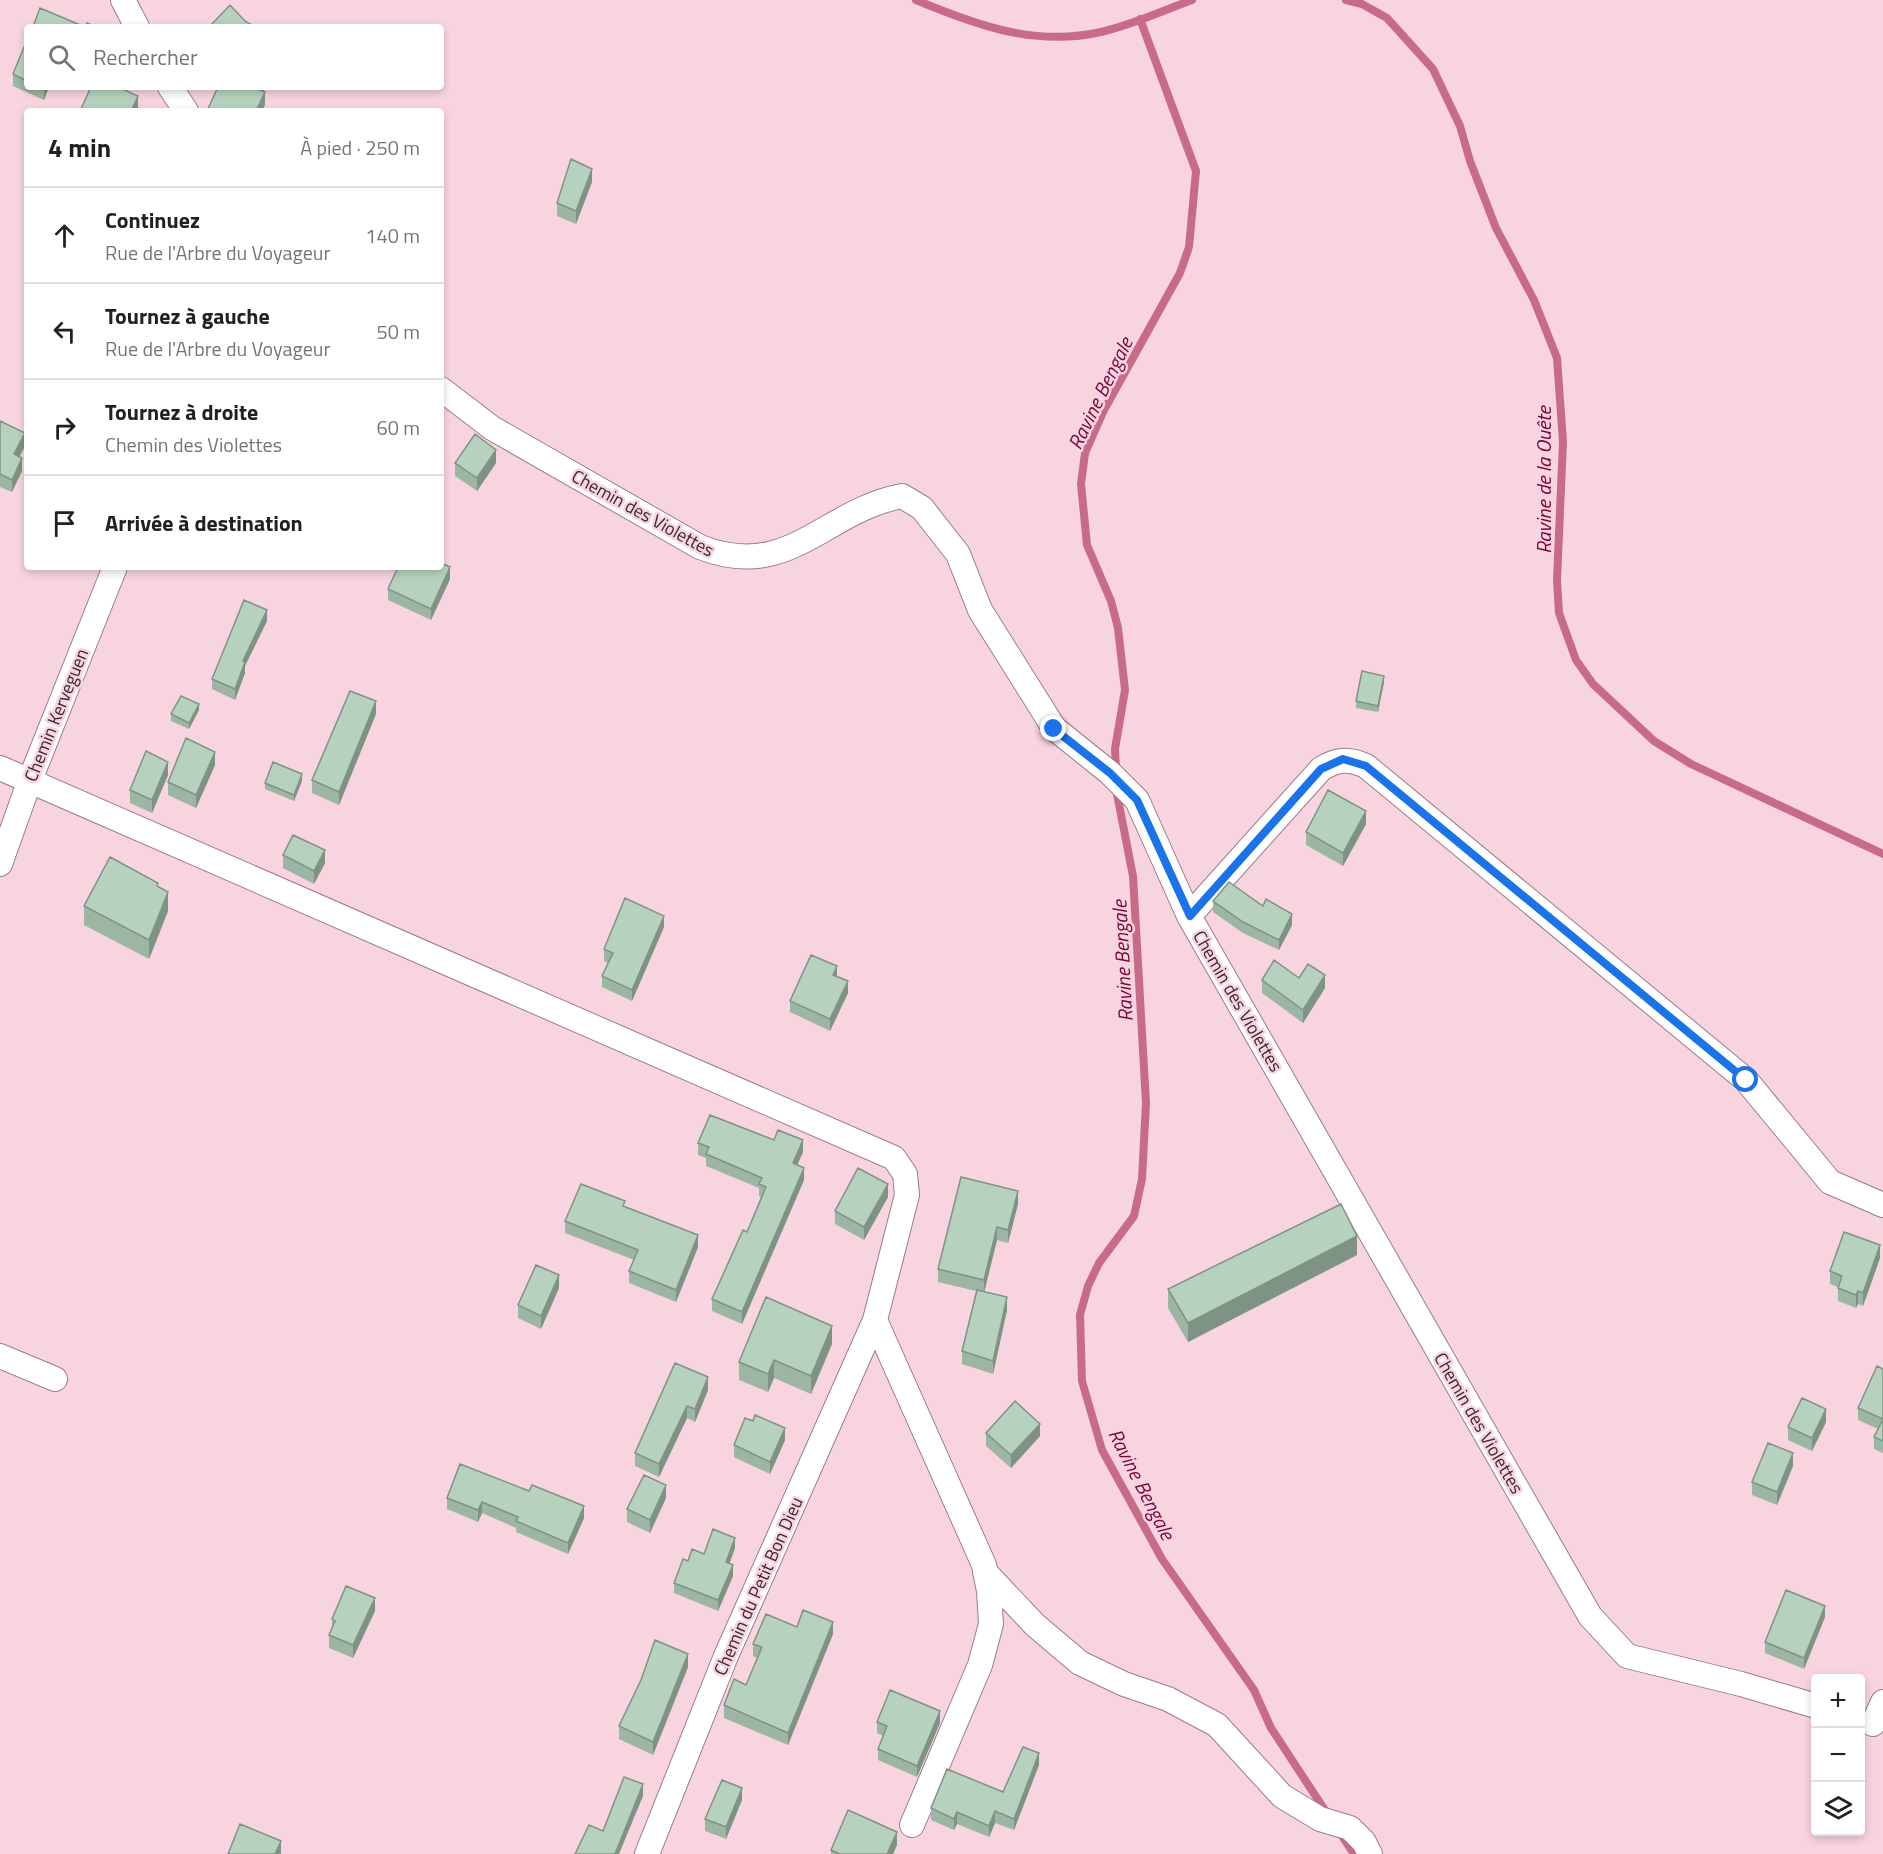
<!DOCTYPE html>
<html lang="fr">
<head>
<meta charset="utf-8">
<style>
  :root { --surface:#fff; --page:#f2f2f2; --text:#202124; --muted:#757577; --line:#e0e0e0 }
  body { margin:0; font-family:"Titillium Web",sans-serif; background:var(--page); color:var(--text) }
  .controls { position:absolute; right:18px; bottom:18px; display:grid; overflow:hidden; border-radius:6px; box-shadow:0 3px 9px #0003 }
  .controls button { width:54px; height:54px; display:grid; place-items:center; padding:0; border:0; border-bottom:2px solid var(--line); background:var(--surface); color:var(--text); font:30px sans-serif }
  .stop { position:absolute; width:18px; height:18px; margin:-14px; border:4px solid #1a73e8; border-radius:50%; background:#fff }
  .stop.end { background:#1a73e8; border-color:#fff; box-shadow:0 2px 6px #0008 }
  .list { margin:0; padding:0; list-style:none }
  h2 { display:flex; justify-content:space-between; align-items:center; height:78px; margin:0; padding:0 24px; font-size:26px }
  h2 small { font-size:20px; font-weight:400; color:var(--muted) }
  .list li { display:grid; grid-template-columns:39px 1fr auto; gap:18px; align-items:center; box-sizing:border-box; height:96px; padding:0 24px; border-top:2px solid var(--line) }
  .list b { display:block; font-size:22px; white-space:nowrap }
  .list p { margin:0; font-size:20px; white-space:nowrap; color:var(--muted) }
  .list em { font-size:20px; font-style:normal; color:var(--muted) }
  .icon { flex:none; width:33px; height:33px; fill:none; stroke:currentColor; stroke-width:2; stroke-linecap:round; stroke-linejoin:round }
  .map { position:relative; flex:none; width:1883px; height:1854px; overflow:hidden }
  .search { position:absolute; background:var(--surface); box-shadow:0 3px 9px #0003; left:24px; top:24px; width:420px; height:66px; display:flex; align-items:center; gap:15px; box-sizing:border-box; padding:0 21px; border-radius:6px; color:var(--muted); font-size:22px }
  .panel { position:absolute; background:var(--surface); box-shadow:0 3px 9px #0003; left:24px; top:108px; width:420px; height:462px; border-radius:6px }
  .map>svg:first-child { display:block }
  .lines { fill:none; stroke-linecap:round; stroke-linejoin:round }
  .stream { stroke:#c76b88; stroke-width:8 }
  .minor-casing { stroke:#9c7c85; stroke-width:26 }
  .minor { stroke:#fff; stroke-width:24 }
  .wall { fill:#9db5a3 }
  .shaded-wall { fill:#7f9385 }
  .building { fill:#b6d2be; stroke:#7f9385; stroke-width:1.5 }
  .route { stroke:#1a73e8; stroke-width:8 }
  .labels { text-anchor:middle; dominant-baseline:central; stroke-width:5; stroke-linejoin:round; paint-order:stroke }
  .street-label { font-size:18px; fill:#372a2d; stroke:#f8d5de }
  .water-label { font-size:20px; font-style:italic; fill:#7a003c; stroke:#f8d5de }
</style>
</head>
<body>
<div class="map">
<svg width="1883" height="1854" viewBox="0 0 1883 1854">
  <rect width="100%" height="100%" fill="#f8d5de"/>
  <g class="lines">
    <path class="stream" d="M 916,0 C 976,25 1035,47 1101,32 C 1132,25 1162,11 1192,0
      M 1346,0 L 1362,4 L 1387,18 L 1433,69 L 1460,126 L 1470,161 L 1496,228 L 1534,300 L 1557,358 L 1563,442 L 1557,580 L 1559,613 L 1576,660 L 1593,684 L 1654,741 L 1691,764 L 1883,854
      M 1116,771 L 1115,749 L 1125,690 L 1118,628 L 1111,601 L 1087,545 L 1081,484 L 1085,453 L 1104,410 L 1180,273 L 1189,247 L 1196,171 L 1140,19
      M 1116,789 L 1133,876 L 1146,1103 L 1142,1179 L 1134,1216 L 1099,1263 L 1088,1286 L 1080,1315 L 1082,1381 L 1102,1450 L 1162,1559 L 1254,1690 L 1271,1728 L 1328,1815
      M 1338,1830 L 1354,1854"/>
    <g class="minor-casing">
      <path id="minor" d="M 123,0 L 137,27
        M 170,87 L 186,111
        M 441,389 L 492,428 L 700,547 C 789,582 823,511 902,496 L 922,508 L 958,554 L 980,610 L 1054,728 L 1110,773 L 1137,800 L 1189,916 L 1590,1616 L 1627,1656 L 1741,1684 L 1816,1706
        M 0,768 L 894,1158 L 905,1174 L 907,1195 L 875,1320 L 726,1656 L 647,1854
        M 0,864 L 30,780 L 115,567
        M 1189,916 L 1321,769 C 1337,759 1349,758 1366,766 L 1746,1080 L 1830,1182 L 1883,1205
        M 875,1320 L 984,1565 L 989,1591 L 991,1624 L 980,1665 L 912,1825
        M 0,1356 L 55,1379
        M 985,1572 L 1035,1625 L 1080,1663 L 1124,1684 L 1168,1699 L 1217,1725 L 1282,1796 L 1320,1819 L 1350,1828 L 1364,1842 L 1370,1854
        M 1873,1724 L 1883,1702"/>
    </g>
    <use href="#minor" class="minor"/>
  </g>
  <path class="wall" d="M 27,40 L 27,87 L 49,87 L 44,100 L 13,86 L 13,74 Z
    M 592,182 L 576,224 L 557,216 L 557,203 Z
    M 0,421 L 25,446 L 19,457 L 22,471 L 12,492 L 0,487 Z
    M 455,463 L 496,463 L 477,491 L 455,476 Z
    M 450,579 L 431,620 L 388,600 L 388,589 Z
    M 267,621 L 245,666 L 245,673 L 235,700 L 212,689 L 212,679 Z
    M 1384,682 L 1378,712 L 1356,708 L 1356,701 Z
    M 199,710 L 189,729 L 171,721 L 171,714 Z
    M 376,714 L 339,805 L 312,793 L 312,780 Z
    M 215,765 L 196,808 L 168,795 L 168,782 Z
    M 168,775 L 152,813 L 130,803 L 130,790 Z
    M 302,781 L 294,801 L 265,789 L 265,783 Z
    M 1366,824 L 1343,866 L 1306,845 L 1306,832 Z
    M 283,855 L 325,863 L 314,884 L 283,868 Z
    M 158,886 L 168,911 L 149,959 L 84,925 L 84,906 Z
    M 1213,901 L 1263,906 L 1292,925 L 1279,950 L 1243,933 L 1213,912 Z
    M 664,927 L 632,1001 L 602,987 L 602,976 L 608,963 L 604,961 L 604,949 Z
    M 837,977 L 848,993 L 830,1031 L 790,1012 L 790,1001 Z
    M 1299,978 L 1325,988 L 1303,1023 L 1262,993 L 1262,980 Z
    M 698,1143 L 803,1152 L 797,1165 L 804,1180 L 742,1324 L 712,1311 L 712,1299 L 747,1232 L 762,1198 L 759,1196 L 759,1188 L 706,1166 L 706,1158 L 698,1155 Z
    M 888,1197 L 864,1240 L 835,1224 L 835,1211 Z
    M 1018,1204 L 1008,1243 L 997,1240 L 984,1292 L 1007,1310 L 993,1374 L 962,1364 L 962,1351 L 976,1291 L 938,1282 L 938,1269 Z
    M 625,1206 L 698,1247 L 676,1302 L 629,1283 L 629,1271 L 634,1260 L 565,1233 L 565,1221 Z
    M 1357,1255 L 1188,1342 L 1168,1308 L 1168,1289 Z
    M 1880,1258 L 1863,1306 L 1858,1304 L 1856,1308 L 1838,1301 L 1838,1287 L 1830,1284 L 1830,1271 Z
    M 559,1288 L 541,1329 L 518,1318 L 518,1305 Z
    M 832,1344 L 811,1394 L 774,1378 L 768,1392 L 739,1380 L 739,1362 Z
    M 675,1363 L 708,1390 L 695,1422 L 687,1418 L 659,1477 L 635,1466 L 635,1453 Z
    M 1883,1369 L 1883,1453 L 1874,1449 L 1874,1437 L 1878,1429 L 1858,1420 L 1858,1408 Z
    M 1826,1422 L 1812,1451 L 1788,1440 L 1788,1427 Z
    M 986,1433 L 1040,1436 L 1011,1468 L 986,1446 Z
    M 785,1440 L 770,1474 L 734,1457 L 734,1445 Z
    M 460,1464 L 584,1518 L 568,1554 L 516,1532 L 516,1528 L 482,1513 L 478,1522 L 447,1509 L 447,1498 Z
    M 1793,1466 L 1777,1505 L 1752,1495 L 1752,1482 Z
    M 666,1498 L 650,1533 L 627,1522 L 627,1509 Z
    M 735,1548 L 729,1564 L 733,1576 L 718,1611 L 674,1593 L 674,1583 L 688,1561 L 704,1554 Z
    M 375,1611 L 353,1658 L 329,1648 L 329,1635 L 332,1629 L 332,1619 Z
    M 1825,1617 L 1804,1669 L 1765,1653 L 1765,1642 Z
    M 797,1627 L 833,1634 L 788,1745 L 724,1718 L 724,1705 L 746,1685 L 757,1658 L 753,1656 L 753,1644 Z
    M 688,1667 L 653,1755 L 619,1739 L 619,1726 Z
    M 877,1722 L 940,1723 L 917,1777 L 878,1760 L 878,1749 L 883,1736 L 877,1733 Z
    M 1039,1765 L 1014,1830 L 995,1823 L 989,1837 L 957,1824 L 954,1830 L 931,1820 L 931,1808 L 1003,1792 Z
    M 742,1800 L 726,1839 L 705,1831 L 705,1819 Z
    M 897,1845 L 893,1854 L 831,1854 L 831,1850 Z"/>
  <path class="shaded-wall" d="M 44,87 L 49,87 L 44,100 Z
    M 265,92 L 265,105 L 262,111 L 256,111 Z
    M 138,96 L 138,108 L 137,111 L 131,111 Z
    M 592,169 L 592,182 L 576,224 L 576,211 Z
    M 25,433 L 25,446 L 14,467 L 14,454 Z
    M 496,450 L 496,463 L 477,491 L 477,478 Z
    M 22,458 L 22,471 L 12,492 L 12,480 Z
    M 450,567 L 450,579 L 431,620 L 431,609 Z
    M 267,610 L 267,621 L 245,666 L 245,673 L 235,700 L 235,689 L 243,661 Z
    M 1384,676 L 1384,682 L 1378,712 L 1378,706 Z
    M 376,701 L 376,714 L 339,805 L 339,792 Z
    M 199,704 L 199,710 L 189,729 L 189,723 Z
    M 215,752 L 215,765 L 196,808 L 196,795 Z
    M 168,762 L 168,775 L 152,813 L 152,800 Z
    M 302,774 L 302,781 L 294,801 L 294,795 Z
    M 1366,811 L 1366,824 L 1343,866 L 1343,853 Z
    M 325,850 L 325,863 L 314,884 L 314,871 Z
    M 168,892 L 168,911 L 149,959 L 149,940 Z
    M 1292,914 L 1292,925 L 1279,950 L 1279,940 Z
    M 664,916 L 664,927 L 632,1001 L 632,990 Z
    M 837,966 L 837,978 L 833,975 Z
    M 1325,975 L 1325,988 L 1303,1023 L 1303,1010 Z
    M 848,981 L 848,993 L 830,1031 L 830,1019 Z
    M 803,1140 L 803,1152 L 793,1175 L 793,1163 Z
    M 804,1168 L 804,1180 L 742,1324 L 742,1312 Z
    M 888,1184 L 888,1197 L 864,1240 L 864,1227 Z
    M 1018,1191 L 1018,1204 L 1008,1243 L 1008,1230 Z
    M 997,1227 L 997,1240 L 984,1293 L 984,1280 Z
    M 698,1235 L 698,1247 L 676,1302 L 676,1290 Z
    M 1357,1236 L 1357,1255 L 1188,1342 L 1188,1323 Z
    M 1880,1245 L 1880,1258 L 1863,1306 L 1863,1293 Z
    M 559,1275 L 559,1288 L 541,1329 L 541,1316 Z
    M 1858,1291 L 1858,1304 L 1856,1308 L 1856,1295 Z
    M 1007,1297 L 1007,1310 L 993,1374 L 993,1361 Z
    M 832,1326 L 832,1344 L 811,1394 L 811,1376 Z
    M 774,1360 L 774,1378 L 768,1392 L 768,1374 Z
    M 708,1377 L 708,1390 L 695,1422 L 695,1409 Z
    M 687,1406 L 687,1418 L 659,1477 L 659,1464 Z
    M 1826,1409 L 1826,1422 L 1812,1451 L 1812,1438 Z
    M 1040,1424 L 1040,1436 L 1011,1468 L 1011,1455 Z
    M 785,1428 L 785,1440 L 770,1474 L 770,1462 Z
    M 1793,1453 L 1793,1466 L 1777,1505 L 1777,1492 Z
    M 666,1485 L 666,1498 L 650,1533 L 650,1520 Z
    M 482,1502 L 482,1513 L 478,1522 L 478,1510 Z
    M 584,1506 L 584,1518 L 568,1554 L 568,1543 Z
    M 735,1538 L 735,1548 L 726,1573 L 726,1562 Z
    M 733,1565 L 733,1576 L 718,1611 L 718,1600 Z
    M 375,1598 L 375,1611 L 353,1658 L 353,1645 Z
    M 1825,1606 L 1825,1617 L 1804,1669 L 1804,1658 Z
    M 833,1622 L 833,1634 L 788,1745 L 788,1733 Z
    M 688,1654 L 688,1667 L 653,1755 L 653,1742 Z
    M 940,1711 L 940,1723 L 917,1777 L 917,1766 Z
    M 1039,1753 L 1039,1765 L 1014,1830 L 1014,1819 Z
    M 643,1784 L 643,1796 L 619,1854 L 615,1854 Z
    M 742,1788 L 742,1800 L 726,1839 L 726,1827 Z
    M 995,1811 L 995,1823 L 989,1837 L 989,1826 Z
    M 957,1812 L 957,1824 L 954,1830 L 954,1819 Z
    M 897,1832 L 897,1845 L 893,1854 L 887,1854 Z
    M 281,1841 L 281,1854 L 275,1854 Z"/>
  <path class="building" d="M 230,5 L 245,21 L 255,27 L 209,27 Z
    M 40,8 L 85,27 L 33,27 Z
    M 87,23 L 96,27 L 85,27 Z
    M 27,40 L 27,81 L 13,74 Z
    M 91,87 L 118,87 L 138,96 L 131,111 L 80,111 Z
    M 218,87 L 253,87 L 265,92 L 256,111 L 207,111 Z
    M 571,159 L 592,169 L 576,211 L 557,203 Z
    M 0,421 L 25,433 L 14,454 L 22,458 L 12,480 L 0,474 Z
    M 475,434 L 496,450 L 477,478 L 455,463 Z
    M 441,563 L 450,567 L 431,609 L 388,589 L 398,567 L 441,567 Z
    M 244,600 L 267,610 L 243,661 L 245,662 L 235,689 L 212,679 Z
    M 1362,671 L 1384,676 L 1378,706 L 1356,701 Z
    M 350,691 L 376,701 L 339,792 L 312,780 Z
    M 181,696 L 199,704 L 189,723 L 171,714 Z
    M 186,738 L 215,752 L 196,795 L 168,782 Z
    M 146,751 L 168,762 L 152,800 L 130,790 Z
    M 273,762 L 302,774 L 294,795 L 265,783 Z
    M 1328,790 L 1366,811 L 1343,853 L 1306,832 Z
    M 293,835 L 325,850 L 314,871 L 283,855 Z
    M 110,857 L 158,883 L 157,886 L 168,892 L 149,940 L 84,906 Z
    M 1229,882 L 1263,906 L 1266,899 L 1292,914 L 1279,940 L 1243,922 L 1213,901 Z
    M 625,898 L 664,916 L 632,990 L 602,976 L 613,953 L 604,949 Z
    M 811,955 L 837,966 L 833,975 L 848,981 L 830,1019 L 790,1001 Z
    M 1274,960 L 1299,978 L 1308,964 L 1325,975 L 1303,1010 L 1262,980 Z
    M 710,1115 L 774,1140 L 778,1130 L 803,1140 L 793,1163 L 804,1168 L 742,1312 L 712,1299 L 743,1230 L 747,1232 L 766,1187 L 759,1184 L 762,1178 L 706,1154 L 709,1147 L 698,1143 Z
    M 858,1168 L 888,1184 L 864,1227 L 835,1211 Z
    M 961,1177 L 1018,1191 L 1008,1230 L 997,1227 L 984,1280 L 938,1269 Z
    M 581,1184 L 625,1201 L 623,1206 L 698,1235 L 676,1290 L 629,1271 L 638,1250 L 565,1221 Z
    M 1341,1204 L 1357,1236 L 1188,1323 L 1168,1289 Z
    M 1844,1232 L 1880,1245 L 1863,1293 L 1858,1291 L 1856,1295 L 1838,1288 L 1842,1276 L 1830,1271 Z
    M 536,1265 L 559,1275 L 541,1316 L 518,1305 Z
    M 977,1290 L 1007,1297 L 993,1361 L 962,1351 Z
    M 766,1297 L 832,1326 L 811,1376 L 774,1360 L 768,1374 L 739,1362 Z
    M 675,1363 L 708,1377 L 695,1409 L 687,1406 L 659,1464 L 635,1453 Z
    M 1877,1366 L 1883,1369 L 1883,1441 L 1874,1437 L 1883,1419 L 1858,1408 Z
    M 1802,1398 L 1826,1409 L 1812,1438 L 1788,1427 Z
    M 1015,1401 L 1040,1424 L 1011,1455 L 986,1433 Z
    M 755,1415 L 785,1428 L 770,1462 L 734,1445 L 745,1418 L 753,1421 Z
    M 1768,1443 L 1793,1453 L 1777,1492 L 1752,1482 Z
    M 460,1464 L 529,1491 L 532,1485 L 584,1506 L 568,1543 L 516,1521 L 518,1517 L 482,1502 L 478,1510 L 447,1498 Z
    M 644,1475 L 666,1485 L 650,1520 L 627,1509 Z
    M 713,1529 L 735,1538 L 726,1562 L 733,1565 L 718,1600 L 674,1583 L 683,1559 L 688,1561 L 692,1549 L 704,1554 Z
    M 346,1586 L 375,1598 L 353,1645 L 329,1635 L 335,1621 L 332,1619 Z
    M 1786,1590 L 1825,1606 L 1804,1658 L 1765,1642 Z
    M 803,1610 L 833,1622 L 788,1733 L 724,1705 L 734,1679 L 746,1685 L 762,1647 L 753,1644 L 766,1614 L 797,1627 Z
    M 655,1640 L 688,1654 L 653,1742 L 619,1726 L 641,1680 Z
    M 890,1690 L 940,1711 L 917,1766 L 878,1749 L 887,1726 L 877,1722 Z
    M 1023,1747 L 1039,1753 L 1014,1819 L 995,1811 L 989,1826 L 957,1812 L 954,1819 L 931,1808 L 947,1769 L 1003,1792 Z
    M 624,1777 L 643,1784 L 615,1854 L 575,1854 L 589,1825 L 603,1831 Z
    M 722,1780 L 742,1788 L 726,1827 L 705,1819 Z
    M 848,1810 L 897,1832 L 887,1854 L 840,1854 L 831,1850 Z
    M 240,1824 L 281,1841 L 275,1854 L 228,1854 Z"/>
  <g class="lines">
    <path class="route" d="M 1054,729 L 1110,773 L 1137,800 L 1190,916 L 1321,769 L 1343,759 L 1366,766 L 1746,1080"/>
  </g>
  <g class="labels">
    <g class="street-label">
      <text transform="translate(643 513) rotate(29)">Chemin des Violettes</text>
      <text transform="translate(56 715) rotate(-68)">Chemin Kerveguen</text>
      <text transform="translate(1238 1001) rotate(60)">Chemin des Violettes</text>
      <text transform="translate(1479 1423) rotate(60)">Chemin des Violettes</text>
      <text transform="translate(758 1586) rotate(-66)">Chemin du Petit Bon Dieu</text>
    </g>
    <g class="water-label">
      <text transform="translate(1100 393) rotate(-64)">Ravine Bengale</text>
      <text transform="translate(1543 480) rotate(-90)">Ravine de la Ouête</text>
      <text transform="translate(1122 961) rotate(-93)">Ravine Bengale</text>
      <text transform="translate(1142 1484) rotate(63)">Ravine Bengale</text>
    </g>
  </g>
</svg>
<div class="controls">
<button>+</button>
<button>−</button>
<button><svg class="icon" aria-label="layers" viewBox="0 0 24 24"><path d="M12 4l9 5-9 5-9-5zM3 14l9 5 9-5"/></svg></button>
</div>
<div class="stop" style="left:1746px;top:1080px"></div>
<div class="stop end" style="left:1054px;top:729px"></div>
<div class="search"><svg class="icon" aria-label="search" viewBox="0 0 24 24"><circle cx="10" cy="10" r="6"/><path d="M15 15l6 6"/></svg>Rechercher</div>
<section class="panel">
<h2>4 min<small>À pied · 250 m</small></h2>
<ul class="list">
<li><svg class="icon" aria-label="ahead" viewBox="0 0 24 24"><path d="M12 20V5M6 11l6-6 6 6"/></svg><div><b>Continuez</b><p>Rue de l'Arbre du Voyageur</p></div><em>140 m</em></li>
<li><svg class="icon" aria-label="left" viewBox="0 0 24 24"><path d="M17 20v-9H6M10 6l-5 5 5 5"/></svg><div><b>Tournez à gauche</b><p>Rue de l'Arbre du Voyageur</p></div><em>50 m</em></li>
<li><svg class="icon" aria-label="right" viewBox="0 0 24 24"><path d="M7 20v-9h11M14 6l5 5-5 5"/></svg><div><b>Tournez à droite</b><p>Chemin des Violettes</p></div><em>60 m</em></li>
<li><svg class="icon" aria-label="arrive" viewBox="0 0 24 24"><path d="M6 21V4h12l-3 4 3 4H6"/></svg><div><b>Arrivée à destination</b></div></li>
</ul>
</section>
</div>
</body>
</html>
